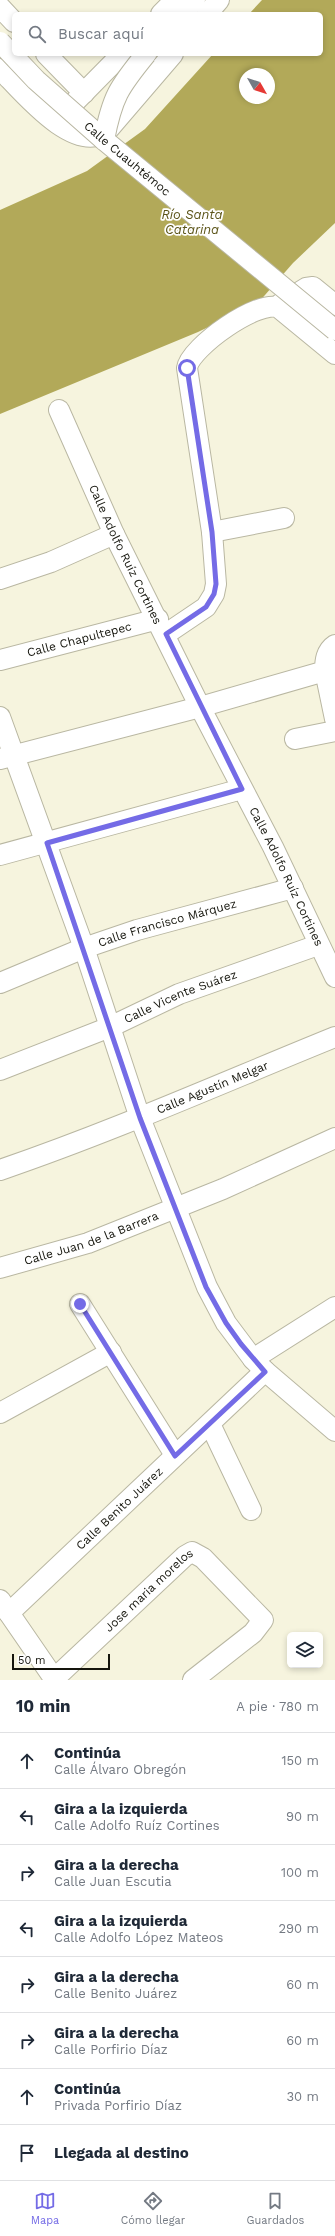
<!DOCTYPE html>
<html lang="es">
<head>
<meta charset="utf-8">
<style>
  :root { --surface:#fff; --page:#f6f6f7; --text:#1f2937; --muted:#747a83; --line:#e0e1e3; --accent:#746be6 }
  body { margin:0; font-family:"Work Sans",sans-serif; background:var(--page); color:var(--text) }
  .controls { position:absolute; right:12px; bottom:12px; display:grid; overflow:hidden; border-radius:6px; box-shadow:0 2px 6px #0003 }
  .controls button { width:36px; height:36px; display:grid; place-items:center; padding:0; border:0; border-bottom:1px solid var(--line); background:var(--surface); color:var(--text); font:20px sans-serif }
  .compass { position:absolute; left:239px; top:68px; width:36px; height:36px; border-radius:50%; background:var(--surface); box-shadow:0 2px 6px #0003; rotate:129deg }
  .scale { position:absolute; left:12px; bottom:10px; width:98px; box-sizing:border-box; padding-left:4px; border:2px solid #15150d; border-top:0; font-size:11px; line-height:14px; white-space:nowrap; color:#15150d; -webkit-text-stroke:3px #fff; paint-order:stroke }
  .stop { position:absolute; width:12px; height:12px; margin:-9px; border:3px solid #746be6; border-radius:50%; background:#fff }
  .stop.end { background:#746be6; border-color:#fff; box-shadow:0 1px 4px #0008 }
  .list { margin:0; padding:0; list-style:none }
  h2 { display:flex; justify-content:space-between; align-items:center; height:52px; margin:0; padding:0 16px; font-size:17px }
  h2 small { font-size:13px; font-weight:400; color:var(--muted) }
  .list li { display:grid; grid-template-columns:26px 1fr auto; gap:12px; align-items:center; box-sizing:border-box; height:56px; padding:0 16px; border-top:1px solid var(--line) }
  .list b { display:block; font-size:15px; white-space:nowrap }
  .list p { margin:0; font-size:13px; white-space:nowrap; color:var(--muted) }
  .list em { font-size:13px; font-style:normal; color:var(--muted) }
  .icon { flex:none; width:22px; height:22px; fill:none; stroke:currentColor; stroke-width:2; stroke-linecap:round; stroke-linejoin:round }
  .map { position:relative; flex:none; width:335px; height:1680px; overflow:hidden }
  .search { position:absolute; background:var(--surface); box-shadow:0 2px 6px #0003; left:12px; right:12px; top:12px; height:44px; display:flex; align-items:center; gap:10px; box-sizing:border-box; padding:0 14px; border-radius:6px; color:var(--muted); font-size:15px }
  .sheet { height:500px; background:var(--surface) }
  nav { display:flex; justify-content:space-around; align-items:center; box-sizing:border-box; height:56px; border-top:1px solid var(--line); background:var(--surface); font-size:11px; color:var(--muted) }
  nav a { display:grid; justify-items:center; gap:2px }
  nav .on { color:var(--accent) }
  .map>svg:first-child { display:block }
  .water { fill:#b2a959; fill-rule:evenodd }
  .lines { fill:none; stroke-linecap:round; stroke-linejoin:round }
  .minor-casing { stroke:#b9b7a2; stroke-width:22 }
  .minor { stroke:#fff; stroke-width:20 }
  .minor-bridge-casing { stroke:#b9b7a2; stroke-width:22; stroke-linecap:butt }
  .minor-bridge { stroke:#fff; stroke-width:20 }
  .route { stroke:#746be6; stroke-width:5 }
  .labels { text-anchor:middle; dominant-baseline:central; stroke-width:3.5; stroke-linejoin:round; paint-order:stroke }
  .street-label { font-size:12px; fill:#15150d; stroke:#fff }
  .water-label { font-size:13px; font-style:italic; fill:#5b5418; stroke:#fff }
</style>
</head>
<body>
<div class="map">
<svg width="335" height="1680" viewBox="0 0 335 1680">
  <rect width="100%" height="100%" fill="#f6f4de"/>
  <path class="water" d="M 262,0 L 335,0 L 335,223 L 293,263 L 258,303 L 198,332 L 0,414 L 0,210 L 87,171 L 145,129 L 213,54 L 321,54 L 321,14 L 249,14 ZM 245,74 L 269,74 L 269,98 L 245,98 Z"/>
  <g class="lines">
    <g class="minor-casing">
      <g id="minor">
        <path d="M 0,7 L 14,22"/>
        <path d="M 161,14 L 175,0"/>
        <path d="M 182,14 L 195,0"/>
        <path d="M 207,14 L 219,0"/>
        <path d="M 46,54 L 84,93"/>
        <path d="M 0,69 C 22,91 74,156 107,131 L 173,54"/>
        <path d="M 56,121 L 122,54"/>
        <path d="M 280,304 L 306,288 L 313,287 L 335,305"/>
        <path id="s1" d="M 59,410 L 114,534 L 200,707 L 273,847 L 335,977"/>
        <path d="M 212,532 L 284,518"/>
        <path d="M 0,579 L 51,562 L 114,534"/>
        <path d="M 166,634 L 206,607 L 214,594 L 216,584 L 212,532 L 187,368 C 190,347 260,298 279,308 L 335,354"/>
        <path id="s2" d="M 0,660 L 158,619"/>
        <path d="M 325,671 L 335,719"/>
        <path d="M 0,717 L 84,948 L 140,1118 L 207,1287 L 226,1323 L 253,1359 L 265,1371 L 335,1431"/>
        <path d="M 295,739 L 335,731"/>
        <path d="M 0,759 L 200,707 L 325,671 C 325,661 326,651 335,645"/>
        <path d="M 0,855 L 242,789"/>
        <path id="s3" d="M 0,983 L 84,948 L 137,930 L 293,888"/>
        <path id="s4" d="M 0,1070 L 110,1027 L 179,994 L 318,945"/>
        <path id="s5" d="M 0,1170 C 114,1131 224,1082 335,1037"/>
        <path id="s6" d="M 0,1268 L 88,1243 L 223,1189 L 335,1138"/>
        <path d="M 80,1304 L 175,1455"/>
        <path d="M 253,1359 L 335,1307"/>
        <path d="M 0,1413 L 111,1352"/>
        <path d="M 210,1424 L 251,1510"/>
        <path d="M 0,1600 L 55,1680"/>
        <path id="s7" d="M 9,1613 L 265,1371"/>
        <path id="s8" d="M 54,1679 L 185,1556 L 192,1552 L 203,1558 L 263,1620 L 253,1633 L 193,1680"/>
      </g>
    </g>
    <use href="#minor" class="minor"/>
    <g class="minor-bridge-casing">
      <g id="minor-bridge">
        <path id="s9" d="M 0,42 L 36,80 L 104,140 L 335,330"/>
        <path d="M 104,140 C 112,97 119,87 146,54"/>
      </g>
    </g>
    <use href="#minor-bridge" class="minor-bridge"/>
  </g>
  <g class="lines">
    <path class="route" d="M 80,1304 L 175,1456 L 265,1372 L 241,1344 L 226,1323 L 206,1287 L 140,1118 L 47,843 L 242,789 L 166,634 L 206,607 L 214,594 L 216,584 L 212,532 L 187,368"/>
  </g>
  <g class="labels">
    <g class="street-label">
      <text stroke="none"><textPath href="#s9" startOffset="173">Calle Cuauhtémoc</textPath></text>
      <text stroke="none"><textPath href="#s1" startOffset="159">Calle Adolfo Ruíz Cortines</textPath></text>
      <text stroke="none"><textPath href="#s2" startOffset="82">Calle Chapultepec</textPath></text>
      <text stroke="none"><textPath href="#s1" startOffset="519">Calle Adolfo Ruíz Cortines</textPath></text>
      <text stroke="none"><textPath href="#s3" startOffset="178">Calle Francisco Márquez</textPath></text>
      <text stroke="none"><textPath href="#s4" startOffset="195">Calle Vicente Suárez</textPath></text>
      <text stroke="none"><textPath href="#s5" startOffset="228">Calle Agustín Melgar</textPath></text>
      <text stroke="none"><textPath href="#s6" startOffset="96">Calle Juan de la Barrera</textPath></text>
      <text stroke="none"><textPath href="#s7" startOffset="152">Calle Benito Juárez</textPath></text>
      <text stroke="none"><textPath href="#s8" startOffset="130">Jose maria morelos</textPath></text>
    </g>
    <g class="water-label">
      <text x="192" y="214">Río Santa<tspan x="192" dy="15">Catarina</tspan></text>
    </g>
  </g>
</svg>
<div class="controls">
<button><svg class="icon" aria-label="layers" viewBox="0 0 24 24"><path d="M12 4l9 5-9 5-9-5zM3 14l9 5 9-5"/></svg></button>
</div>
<svg class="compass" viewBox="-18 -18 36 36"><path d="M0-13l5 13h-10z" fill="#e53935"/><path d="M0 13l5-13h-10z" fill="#747a83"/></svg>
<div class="scale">50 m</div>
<div class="stop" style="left:187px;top:368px"></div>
<div class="stop end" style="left:80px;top:1304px"></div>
<div class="search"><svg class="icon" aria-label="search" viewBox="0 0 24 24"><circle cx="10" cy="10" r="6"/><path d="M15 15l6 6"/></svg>Buscar aquí</div>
</div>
<section class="sheet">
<h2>10 min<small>A pie · 780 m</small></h2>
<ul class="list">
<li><svg class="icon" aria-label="ahead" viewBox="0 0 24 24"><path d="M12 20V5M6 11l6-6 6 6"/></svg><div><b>Continúa</b><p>Calle Álvaro Obregón</p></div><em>150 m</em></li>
<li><svg class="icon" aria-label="left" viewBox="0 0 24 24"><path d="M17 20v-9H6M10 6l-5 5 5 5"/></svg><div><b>Gira a la izquierda</b><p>Calle Adolfo Ruíz Cortines</p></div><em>90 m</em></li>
<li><svg class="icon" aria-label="right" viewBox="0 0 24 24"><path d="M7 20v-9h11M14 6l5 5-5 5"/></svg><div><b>Gira a la derecha</b><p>Calle Juan Escutia</p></div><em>100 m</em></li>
<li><svg class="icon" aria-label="left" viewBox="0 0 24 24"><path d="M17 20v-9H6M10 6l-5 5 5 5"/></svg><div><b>Gira a la izquierda</b><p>Calle Adolfo López Mateos</p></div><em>290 m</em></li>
<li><svg class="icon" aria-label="right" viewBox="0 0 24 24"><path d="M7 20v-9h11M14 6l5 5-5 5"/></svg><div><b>Gira a la derecha</b><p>Calle Benito Juárez</p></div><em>60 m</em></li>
<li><svg class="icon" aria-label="right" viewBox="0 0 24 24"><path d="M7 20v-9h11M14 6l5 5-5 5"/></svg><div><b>Gira a la derecha</b><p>Calle Porfirio Díaz</p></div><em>60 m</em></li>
<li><svg class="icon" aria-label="ahead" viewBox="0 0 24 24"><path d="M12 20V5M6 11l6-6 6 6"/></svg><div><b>Continúa</b><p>Privada Porfirio Díaz</p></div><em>30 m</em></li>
<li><svg class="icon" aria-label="arrive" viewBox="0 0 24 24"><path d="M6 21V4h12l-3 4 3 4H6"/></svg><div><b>Llegada al destino</b></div></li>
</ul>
</section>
<nav>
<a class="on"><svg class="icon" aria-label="map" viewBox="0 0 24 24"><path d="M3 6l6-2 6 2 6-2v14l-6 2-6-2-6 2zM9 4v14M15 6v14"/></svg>Mapa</a>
<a><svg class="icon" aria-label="directions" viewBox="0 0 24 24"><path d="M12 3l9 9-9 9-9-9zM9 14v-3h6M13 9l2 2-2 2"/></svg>Cómo llegar</a>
<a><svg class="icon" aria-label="saved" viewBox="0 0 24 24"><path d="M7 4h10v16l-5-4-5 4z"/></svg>Guardados</a>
</nav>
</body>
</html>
